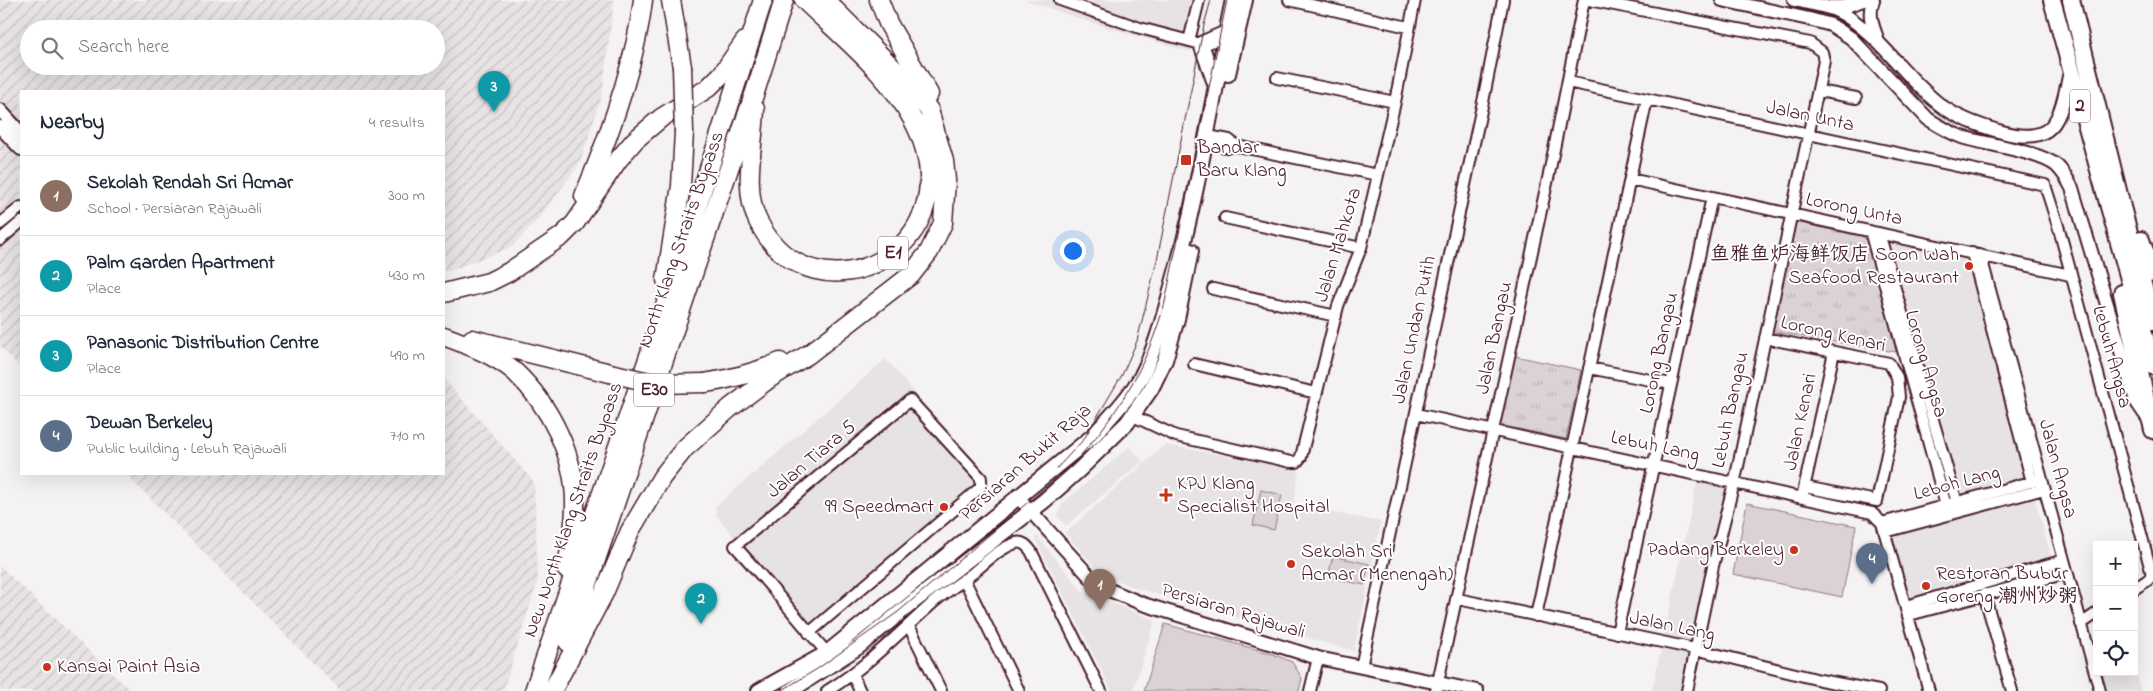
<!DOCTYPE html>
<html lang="en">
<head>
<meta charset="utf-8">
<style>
  :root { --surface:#fff; --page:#f6f6f7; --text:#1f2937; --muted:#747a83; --line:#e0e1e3; --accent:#2563eb }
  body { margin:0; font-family:"Indie Flower","LXGW WenKai TC",sans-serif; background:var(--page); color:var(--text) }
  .controls { position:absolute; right:15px; bottom:15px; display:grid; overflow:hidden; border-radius:0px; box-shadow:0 5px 20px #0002 }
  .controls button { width:45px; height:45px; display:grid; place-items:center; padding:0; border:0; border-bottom:1px solid var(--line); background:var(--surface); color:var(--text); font:25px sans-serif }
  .you { position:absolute; left:1072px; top:250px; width:18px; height:18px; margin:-12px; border:4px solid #fff; border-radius:50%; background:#1a73e8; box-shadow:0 0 0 8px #1a73e833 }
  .badge { display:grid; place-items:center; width:32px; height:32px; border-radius:50%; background:var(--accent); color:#fff; font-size:16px; font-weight:700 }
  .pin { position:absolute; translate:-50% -41px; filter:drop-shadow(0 1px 2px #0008) }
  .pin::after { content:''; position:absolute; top:26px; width:18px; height:15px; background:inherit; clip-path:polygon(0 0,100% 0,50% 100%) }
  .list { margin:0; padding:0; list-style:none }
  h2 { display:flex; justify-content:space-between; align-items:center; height:65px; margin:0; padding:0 20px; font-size:21px }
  h2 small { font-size:16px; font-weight:400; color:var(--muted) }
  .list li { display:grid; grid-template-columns:32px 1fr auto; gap:15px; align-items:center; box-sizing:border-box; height:80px; padding:0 20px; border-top:1px solid var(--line) }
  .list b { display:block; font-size:19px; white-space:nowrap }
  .list p { margin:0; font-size:16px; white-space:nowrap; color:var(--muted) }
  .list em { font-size:16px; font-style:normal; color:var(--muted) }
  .icon { flex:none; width:28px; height:28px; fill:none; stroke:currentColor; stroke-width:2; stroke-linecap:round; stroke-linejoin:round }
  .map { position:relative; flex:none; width:2153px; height:691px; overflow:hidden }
  .search { position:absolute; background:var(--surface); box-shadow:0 5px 20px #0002; left:20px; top:20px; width:425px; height:55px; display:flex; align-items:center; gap:12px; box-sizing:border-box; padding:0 18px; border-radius:28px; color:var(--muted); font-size:19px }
  .panel { position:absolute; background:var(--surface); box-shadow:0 5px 20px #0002; left:20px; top:90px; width:425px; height:385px; border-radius:0px }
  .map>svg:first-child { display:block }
  .built { fill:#e7e2e3 }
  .industrial { fill:url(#industrial-furrows); fill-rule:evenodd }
  .green { fill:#dbd2d5; stroke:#927880 }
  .park { fill:url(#park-tufts); stroke:#927880 }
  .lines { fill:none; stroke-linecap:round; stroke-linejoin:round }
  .minor-casing { stroke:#4a1f2b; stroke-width:14 }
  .tertiary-casing { stroke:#4a1f2b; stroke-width:16 }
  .secondary-casing { stroke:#4a1f2b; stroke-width:18 }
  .trunk-casing { stroke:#4a1f2b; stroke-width:20 }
  .motorway-casing { stroke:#4a1f2b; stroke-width:21 }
  .minor { stroke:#fff; stroke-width:10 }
  .tertiary { stroke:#fff; stroke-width:12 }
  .secondary { stroke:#fff; stroke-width:14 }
  .trunk { stroke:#fff; stroke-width:16 }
  .motorway { stroke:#fff; stroke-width:18 }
  .tram { stroke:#4a1f2b; stroke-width:1 }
  .motorway-bridge-casing { stroke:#4a1f2b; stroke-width:21; stroke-linecap:butt }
  .motorway-bridge { stroke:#fff; stroke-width:18 }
  .poi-dot { fill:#c8321e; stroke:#fff; stroke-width:2 }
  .labels { text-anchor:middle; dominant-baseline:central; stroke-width:4; stroke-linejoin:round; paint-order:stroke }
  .shield { fill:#fff; stroke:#80626b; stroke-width:1 }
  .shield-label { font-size:19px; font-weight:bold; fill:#4a1f2b }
  .street-label { font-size:20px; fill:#4a1f2b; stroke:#fff }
  .poi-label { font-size:20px; fill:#4a1f2b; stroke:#fff; text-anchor:start }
</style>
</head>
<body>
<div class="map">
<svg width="2153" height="691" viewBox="0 0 2153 691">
  <defs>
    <pattern id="industrial-furrows" width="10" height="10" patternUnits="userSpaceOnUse" patternTransform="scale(1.25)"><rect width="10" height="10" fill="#e7e2e3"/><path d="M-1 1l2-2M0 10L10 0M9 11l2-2" fill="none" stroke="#c8c1c3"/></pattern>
    <pattern id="park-tufts" width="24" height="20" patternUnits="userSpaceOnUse" patternTransform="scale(1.25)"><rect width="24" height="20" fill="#dbd2d5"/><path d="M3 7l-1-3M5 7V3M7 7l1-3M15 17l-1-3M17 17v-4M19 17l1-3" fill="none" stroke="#bdb4b7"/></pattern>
  </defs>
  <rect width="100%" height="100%" fill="#f4f2f2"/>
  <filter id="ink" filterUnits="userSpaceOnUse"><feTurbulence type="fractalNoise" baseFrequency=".02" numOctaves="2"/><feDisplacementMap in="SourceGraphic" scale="10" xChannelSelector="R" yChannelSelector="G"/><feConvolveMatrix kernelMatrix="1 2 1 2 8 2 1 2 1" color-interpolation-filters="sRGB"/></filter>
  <g filter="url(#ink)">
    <path class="built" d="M 1026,0 L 1203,0 L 1191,52 L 1086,21 Z
      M 1888,239 L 1969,256 L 2052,561 L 1908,602 L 1888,535 L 1964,513 Z
      M 886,359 L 914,392 L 906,399 L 978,479 L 977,486 L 810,627 L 716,515 L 715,507 Z
      M 1165,445 L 1299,469 L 1294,505 L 1381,522 L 1354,651 L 1136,588 L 1105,576 L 1094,566 L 1065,533 Z
      M 1129,447 L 1143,461 L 1066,526 L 1057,515 L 1062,504 Z
      M 1698,478 L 1727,484 L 1682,691 L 1652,691 Z
      M 1036,535 L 1083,592 L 1155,620 L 1133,691 L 1112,691 L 1035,538 Z
      M 2134,665 L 2141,691 L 2103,691 L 2098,672 L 2134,672 Z"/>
    <path class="industrial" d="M 0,0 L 614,0 L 602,95 L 580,163 L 544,212 L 512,247 L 449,271 L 444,271 L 444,91 L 21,91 L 21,368 L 0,346 ZM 29,29 L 436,29 L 436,66 L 29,66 Z
      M 444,379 L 534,482 L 538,580 L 503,691 L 341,691 L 126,474 L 444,474 Z
      M 0,566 L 131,691 L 0,691 Z"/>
    <path class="green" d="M 1261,490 L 1282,495 L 1274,530 L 1253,525 Z
      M 1747,503 L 1856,526 L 1842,597 L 1733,574 Z
      M 1333,556 L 1369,564 L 1364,585 L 1328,577 Z
      M 1165,624 L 1273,654 L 1292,662 L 1302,678 L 1299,691 L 1144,691 Z"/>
    <path class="park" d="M 1791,219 L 1862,232 L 1872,247 L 1896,352 L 1775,332 L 1771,328 Z
      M 1515,356 L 1581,370 L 1566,439 L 1500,425 Z"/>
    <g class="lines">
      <g class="minor-casing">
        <path id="minor" d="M 1060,0 L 1140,28 L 1201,44
          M 1289,0 L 1408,27
          M 1589,0 L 1810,43 L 1822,52 L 1824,61 L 1737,471 L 1713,566 L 1687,691
          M 1189,41 L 1199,0
          M 1277,78 L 1395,102
          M 1568,82 L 2045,185 L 2059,229 L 2150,567 L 2152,575 L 2148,580 L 2134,589
          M 1819,91 L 1856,98
          M 1213,137 L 1229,140 L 1237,146
          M 1212,145 L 1228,147 L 1237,146 L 1378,175
          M 1630,179 L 2070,275
          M 1225,218 L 1361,248
          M 0,224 L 21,207
          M 1870,231 L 1946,506
          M 1879,233 L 1957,503
          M 0,240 L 21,222
          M 1972,253 L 2032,482
          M 1981,257 L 2100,691
          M 1213,289 L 1336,316
          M 1765,338 L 1889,363 L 1897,377 L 1899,397 L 1877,501 L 1805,487
          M 1194,364 L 1316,393
          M 1589,368 L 1671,384
          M 1416,414 L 1872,513 L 1882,523 L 1929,691
          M 1133,416 L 1176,436 L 1291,462 L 1297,462 L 1301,457 L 1338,306 L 1361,248 L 1395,102 L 1415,0
          M 1803,493 L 1834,352
          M 1882,523 L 2038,480
          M 1885,532 L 2044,489
          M 964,579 L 1019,691
          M 1984,594 L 2012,691
          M 1458,599 L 1695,649 L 1820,680 L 1879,691
          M 1906,606 L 2064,560
          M 1909,615 L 2067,573
          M 1536,616 L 1647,99
          M 2081,624 L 2097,613
          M 909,626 L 941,691
          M 809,633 L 981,487 L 981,478 L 910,400 L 735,546 C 767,581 796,617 827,653
          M 1617,633 L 1712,197
          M 1361,667 L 1484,97 L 1503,0
          M 853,676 L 860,691
          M 827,691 C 869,665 899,633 935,601 C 946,592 958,584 969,576 C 983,565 999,548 1016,543 C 1023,541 1027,546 1031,551 L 1101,691
          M 1310,691 L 1318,658
          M 1436,691 L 1549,174 L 1584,0"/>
      </g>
      <g class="tertiary-casing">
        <path id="tertiary" d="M 1722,0 L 1809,19 L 1831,25 L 1851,38 L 1928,119 C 1939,126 1950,133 1962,137 C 1985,144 2041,152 2057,166 C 2064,173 2068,180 2072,188 L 2136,401 L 2149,420
          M 1794,0 C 1812,4 1833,6 1848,17 C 1884,41 1906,78 1939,104 C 1957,118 1980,126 2002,132 C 2057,147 2060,117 2070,72
          M 1873,0 C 1868,14 1872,25 1877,38
          M 1830,7 L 1843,7 L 1863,0
          M 0,110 L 21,133
          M 0,127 L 21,149
          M 1017,496 L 1092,579 L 1100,586 L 1143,604 L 1318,658 L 1477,691"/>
      </g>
      <g class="secondary-casing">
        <path id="secondary" d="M 1228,74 L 1245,0
          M 1216,86 L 1201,44 L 1226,33
          M 759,691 L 827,653 L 1093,436 C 1110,417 1128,399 1141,377 C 1156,348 1164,315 1173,283 C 1199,190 1213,94 1233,0
          M 790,691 L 858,647 L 913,602 L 1044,501 L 1079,470 L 1127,423 L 1151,389 L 1165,360 L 1177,319 L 1191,251"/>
      </g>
      <g class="trunk-casing">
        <path id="trunk" d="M 2052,0 L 2153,366
          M 2071,0 L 2122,207 L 2153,321
          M 2141,240 L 2153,273
          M 2122,293 L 2153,430"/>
      </g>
      <g class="motorway-casing">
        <path id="motorway" d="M 671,0 L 682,67
          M 879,0 L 888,23 L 929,94
          M 755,109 C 754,143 742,190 758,221 C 813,331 981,249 913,120 C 888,73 842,37 804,0
          M 584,196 C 608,139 636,61 643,0
          M 666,280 L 681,186 L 684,132
          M 444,293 L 489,282 L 509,272 L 562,236 L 575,223 L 618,160 L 635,140 L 661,118 L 708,88 L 722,74 L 745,41
          M 444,336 C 468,345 495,355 515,372 C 549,404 576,457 575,505 C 575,526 571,547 566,569
          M 472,339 L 610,373
          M 705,383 C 732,379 755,373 780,362
          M 568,642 L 756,89 L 784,0
          M 534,691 L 650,353 L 763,0
          M 552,691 L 604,593 L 630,531 L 662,477 L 685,448 L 730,408 L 770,378 L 809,354 L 911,275 L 929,252 L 943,223 L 946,180 L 944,161 L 929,110 L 909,84 L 825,0"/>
      </g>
      <use href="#minor" class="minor"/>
      <use href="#tertiary" class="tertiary"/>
      <use href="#secondary" class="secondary"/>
      <use href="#trunk" class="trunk"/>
      <use href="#motorway" class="motorway"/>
      <path class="tram" d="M 1057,468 L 1084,439 L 1122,375 L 1137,341 L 1157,260 L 1204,25 L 1211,0
        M 781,691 L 817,669 L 898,612 L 1072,465 C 1117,416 1147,367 1165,302 L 1227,0"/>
      <g class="motorway-bridge-casing">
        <path id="motorway-bridge" d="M 682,67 L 684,132
          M 610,373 L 658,384 L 705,383"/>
      </g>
      <use href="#motorway-bridge" class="motorway-bridge"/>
    </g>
  </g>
  <g class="poi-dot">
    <rect x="1180" y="154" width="12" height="12" rx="2.5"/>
    <circle cx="1969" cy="266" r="5"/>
    <path d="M1163.5 487.5h5v5h5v5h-5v5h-5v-5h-5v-5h5z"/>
    <circle cx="944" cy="507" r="5"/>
    <circle cx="1794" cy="550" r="5"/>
    <circle cx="1291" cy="564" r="5"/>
    <circle cx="1926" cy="586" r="5"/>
    <circle cx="47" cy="667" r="5"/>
  </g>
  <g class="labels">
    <g class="shield">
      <rect x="2070" y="89.5" width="20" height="33" rx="4"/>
      <rect x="878" y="236.5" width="30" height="33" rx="4"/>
      <rect x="634" y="373.5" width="40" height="33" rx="4"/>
    </g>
    <g class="shield-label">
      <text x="2080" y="106">2</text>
      <text x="893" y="253">E1</text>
      <text x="654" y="390">E30</text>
    </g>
    <g class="street-label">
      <text transform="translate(1810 117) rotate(12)">Jalan Unta</text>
      <text transform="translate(1854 210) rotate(12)">Lorong Unta</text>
      <text transform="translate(682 240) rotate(-71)">North Klang Straits Bypass</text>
      <text transform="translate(1339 245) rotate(-73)">Jalan Mahkota</text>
      <text transform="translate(1415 330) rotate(-78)">Jalan Undan Putih</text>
      <text transform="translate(1833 335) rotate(13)">Lorong Kenari</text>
      <text transform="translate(1495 338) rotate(-78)">Jalan Bangau</text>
      <text transform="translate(1660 353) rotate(-78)">Lorong Bangau</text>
      <text transform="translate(2111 357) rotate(75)">Lebuh Angsa</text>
      <text transform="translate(1925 364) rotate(74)">Lorong Angsa</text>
      <text transform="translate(1731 410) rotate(-78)">Lebuh Bangau</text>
      <text transform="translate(1801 422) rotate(-78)">Jalan Kenari</text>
      <text transform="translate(1655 447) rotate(12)">Lebuh Lang</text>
      <text transform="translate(812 460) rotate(-40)">Jalan Tiara 5</text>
      <text transform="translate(1026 463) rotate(-41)">Persiaran Bukit Raja</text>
      <text transform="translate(2057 469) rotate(75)">Jalan Angsa</text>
      <text transform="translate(1957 484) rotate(-15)">Leboh Lang</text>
      <text transform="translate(574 510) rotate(-71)">New North Klang Straits Bypass</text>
      <text transform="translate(1233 612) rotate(17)">Persiaran Rajawali</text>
      <text transform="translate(1672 627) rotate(12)">Jalan Lang</text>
    </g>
    <g class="poi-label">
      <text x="1197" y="148">Bandar<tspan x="1197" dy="23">Baru Klang</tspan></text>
      <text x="1959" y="255" text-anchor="end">鱼雅鱼炉海鲜饭店 Soon Wah<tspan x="1959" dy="23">Seafood Restaurant</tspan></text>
      <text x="1177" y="484">KPJ Klang<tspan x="1177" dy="23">Specialist Hospital</tspan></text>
      <text x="934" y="507" text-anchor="end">99 Speedmart</text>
      <text x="1784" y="550" text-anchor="end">Padang Berkeley</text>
      <text x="1301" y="552">Sekolah Sri<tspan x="1301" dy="23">Acmar (Menengah)</tspan></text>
      <text x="1936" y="574">Restoran Bubur<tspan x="1936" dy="23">Goreng 潮州炒粥</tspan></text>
      <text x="57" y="667">Kansai Paint Asia</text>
    </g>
  </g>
</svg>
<div class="controls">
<button>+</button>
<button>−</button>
<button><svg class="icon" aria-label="locate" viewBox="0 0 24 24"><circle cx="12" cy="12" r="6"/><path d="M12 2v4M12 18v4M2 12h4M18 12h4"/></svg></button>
</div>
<div class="you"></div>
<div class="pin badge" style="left:1100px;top:610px;background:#8d6e63">1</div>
<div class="pin badge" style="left:701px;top:624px;background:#0f9aa8">2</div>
<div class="pin badge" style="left:494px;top:112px;background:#0f9aa8">3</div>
<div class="pin badge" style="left:1872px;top:584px;background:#5c6f8a">4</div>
<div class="search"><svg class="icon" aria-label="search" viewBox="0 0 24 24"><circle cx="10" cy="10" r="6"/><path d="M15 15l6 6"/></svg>Search here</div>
<section class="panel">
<h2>Nearby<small>4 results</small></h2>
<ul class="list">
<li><span class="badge" style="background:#8d6e63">1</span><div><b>Sekolah Rendah Sri Acmar</b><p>School · Persiaran Rajawali</p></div><em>300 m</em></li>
<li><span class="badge" style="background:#0f9aa8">2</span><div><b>Palm Garden Apartment</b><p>Place</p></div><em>430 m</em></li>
<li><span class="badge" style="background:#0f9aa8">3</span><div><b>Panasonic Distribution Centre</b><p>Place</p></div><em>490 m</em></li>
<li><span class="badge" style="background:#5c6f8a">4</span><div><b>Dewan Berkeley</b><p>Public building · Lebuh Rajawali</p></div><em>710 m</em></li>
</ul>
</section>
</div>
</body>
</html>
